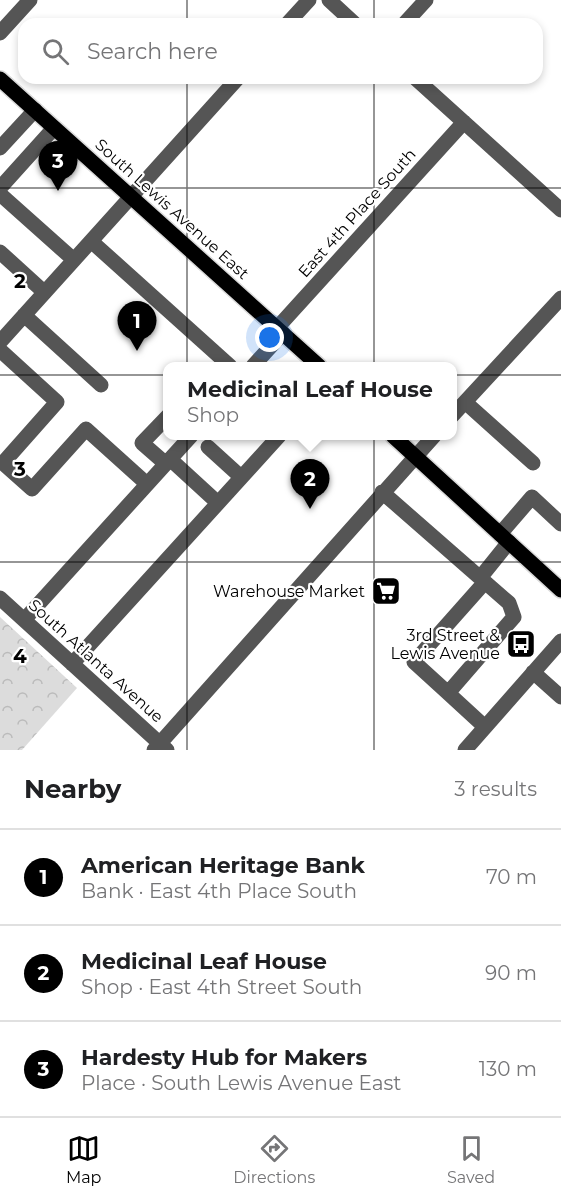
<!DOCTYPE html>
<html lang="en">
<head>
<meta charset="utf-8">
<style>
  :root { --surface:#fff; --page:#f6f6f6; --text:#202124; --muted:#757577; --line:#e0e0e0; --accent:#000 }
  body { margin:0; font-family:Montserrat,sans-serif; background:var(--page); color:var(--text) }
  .you { position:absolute; left:270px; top:338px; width:21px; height:21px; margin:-15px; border:4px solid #fff; border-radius:50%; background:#1a73e8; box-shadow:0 0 0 9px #1a73e833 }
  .badge { display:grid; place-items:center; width:39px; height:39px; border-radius:50%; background:var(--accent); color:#fff; font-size:20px; font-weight:700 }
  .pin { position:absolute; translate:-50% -50px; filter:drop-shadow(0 2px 3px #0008) }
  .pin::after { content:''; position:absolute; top:32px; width:21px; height:18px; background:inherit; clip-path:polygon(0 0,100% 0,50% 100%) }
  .popup { position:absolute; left:163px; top:362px; width:294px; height:78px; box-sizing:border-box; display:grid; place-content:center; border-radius:12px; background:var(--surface); filter:drop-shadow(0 2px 4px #0005); font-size:20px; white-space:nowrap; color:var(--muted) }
  .popup b { font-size:22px; color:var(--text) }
  .popup::after { content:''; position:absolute; left:50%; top:100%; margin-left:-12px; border:12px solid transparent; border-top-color:var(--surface) }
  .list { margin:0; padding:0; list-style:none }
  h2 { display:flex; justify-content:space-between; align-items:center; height:78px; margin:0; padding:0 24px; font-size:26px }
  h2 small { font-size:20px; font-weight:400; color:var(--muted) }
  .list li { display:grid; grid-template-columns:39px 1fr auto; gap:18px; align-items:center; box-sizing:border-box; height:96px; padding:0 24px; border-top:2px solid var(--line) }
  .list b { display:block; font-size:22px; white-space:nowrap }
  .list p { margin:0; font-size:20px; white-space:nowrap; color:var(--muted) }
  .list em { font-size:20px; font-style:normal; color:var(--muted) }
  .icon { flex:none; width:33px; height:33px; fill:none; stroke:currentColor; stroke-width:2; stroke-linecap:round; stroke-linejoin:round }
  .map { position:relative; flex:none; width:561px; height:750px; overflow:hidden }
  .search { position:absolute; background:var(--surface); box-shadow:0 3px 9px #0003; left:18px; right:18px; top:18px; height:66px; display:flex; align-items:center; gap:15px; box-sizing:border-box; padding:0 21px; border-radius:18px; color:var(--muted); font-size:22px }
  .sheet { height:366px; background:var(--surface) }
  nav { display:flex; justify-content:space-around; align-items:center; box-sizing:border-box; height:84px; border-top:2px solid var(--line); background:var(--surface); font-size:16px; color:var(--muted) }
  nav a { display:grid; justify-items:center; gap:3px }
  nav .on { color:var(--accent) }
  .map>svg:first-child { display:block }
  .forest { fill:url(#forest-crowns) }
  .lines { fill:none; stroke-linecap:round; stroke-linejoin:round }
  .major-casing { stroke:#dbdbdb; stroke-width:18 }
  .minor { stroke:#555; stroke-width:15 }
  .major { stroke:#000; stroke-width:15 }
  .grid { fill:none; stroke:#000; stroke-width:1.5; stroke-opacity:0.55 }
  .labels { text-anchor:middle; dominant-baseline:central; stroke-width:4.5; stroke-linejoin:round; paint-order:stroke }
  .street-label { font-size:16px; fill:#000; stroke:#fff }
  .poi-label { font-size:16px; fill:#000; stroke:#fff; text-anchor:end }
  .grid-label { font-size:20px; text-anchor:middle; font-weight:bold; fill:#000; stroke:#fff; stroke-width:4.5; stroke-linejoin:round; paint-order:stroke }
</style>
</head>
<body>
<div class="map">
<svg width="561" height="750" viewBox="0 0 561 750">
  <defs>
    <pattern id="forest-crowns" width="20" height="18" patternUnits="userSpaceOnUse" patternTransform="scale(1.5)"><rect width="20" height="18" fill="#dcdcdc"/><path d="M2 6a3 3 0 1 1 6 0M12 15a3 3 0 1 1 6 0" fill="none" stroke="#bbb"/></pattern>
  </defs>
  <rect width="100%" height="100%" fill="#fff"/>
  <path class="forest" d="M 0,617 L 77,688 L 22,750 L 0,750 Z"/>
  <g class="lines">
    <g class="major-casing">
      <path id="major" d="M 0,79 L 319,366
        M 393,436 L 561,590"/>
    </g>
    <path class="minor" d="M 329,0 L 355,24
      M 287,24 L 309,0
      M 404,24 L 426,0
      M 0,33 L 30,0
      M 415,78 L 561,210
      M 0,148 L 35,110
      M 0,188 L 54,128
      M 0,194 L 74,260
      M 91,241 L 230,366
      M 0,252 L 44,292
      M 24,315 L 101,385
      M 277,328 L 464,122
      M 0,342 L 238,78
      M 0,350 L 57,402 L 3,463 L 32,489 L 86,429 L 147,484
      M 253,366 L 283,333
      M 465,402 L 533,463
      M 452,416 L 561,298
      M 208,447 L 241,477
      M 170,459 L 218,503
      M 166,464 L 142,443 L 168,416
      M 382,492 L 509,603 L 514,617 L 448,693 L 485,727
      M 500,534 L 532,497 L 561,524
      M 480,578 L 509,542
      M 0,598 L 167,750
      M 24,620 L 191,436
      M 72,664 L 279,436
      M 533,672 L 561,697
      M 448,693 L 414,662 L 485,582
      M 154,750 L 434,436
      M 465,750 L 561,641"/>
    <use href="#major" class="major"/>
  </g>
  <path class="grid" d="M 187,0 L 187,24M 374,0 L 374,24M 187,78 L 187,750M 374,78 L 374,750M 0,188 L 561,188M 0,375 L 561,375M 0,562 L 561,562"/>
  <defs>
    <g id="supermarket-square" transform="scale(1.5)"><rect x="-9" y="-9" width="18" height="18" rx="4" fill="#000" stroke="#fff"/><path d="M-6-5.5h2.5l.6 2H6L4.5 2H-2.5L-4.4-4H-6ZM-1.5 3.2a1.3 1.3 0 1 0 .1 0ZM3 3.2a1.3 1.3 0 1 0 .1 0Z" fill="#fff"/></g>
    <g id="bus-square" transform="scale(1.5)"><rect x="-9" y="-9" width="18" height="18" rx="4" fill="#000" stroke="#fff"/><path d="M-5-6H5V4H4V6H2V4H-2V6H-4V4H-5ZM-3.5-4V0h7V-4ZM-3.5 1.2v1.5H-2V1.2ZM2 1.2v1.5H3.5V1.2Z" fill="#fff"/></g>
  </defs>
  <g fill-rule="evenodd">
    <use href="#supermarket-square" x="386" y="591"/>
    <use href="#bus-square" x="521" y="644"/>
  </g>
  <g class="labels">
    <g class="street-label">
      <text transform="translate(172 209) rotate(42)">South Lewis Avenue East</text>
      <text transform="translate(357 213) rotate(-48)">East 4th Place South</text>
      <text transform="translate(96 661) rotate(42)">South Atlanta Avenue</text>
    </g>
    <g class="poi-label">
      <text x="365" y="591">Warehouse Market</text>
      <text x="500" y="635">3rd Street &amp;<tspan x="500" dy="18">Lewis Avenue</tspan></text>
    </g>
  </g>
  <g class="grid-label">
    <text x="20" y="288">2</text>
    <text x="20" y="476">3</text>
    <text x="20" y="663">4</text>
  </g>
</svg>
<div class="you"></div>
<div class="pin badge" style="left:137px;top:351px">1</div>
<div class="pin badge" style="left:310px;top:509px">2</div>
<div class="popup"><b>Medicinal Leaf House</b>Shop</div>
<div class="pin badge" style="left:58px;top:191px">3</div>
<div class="search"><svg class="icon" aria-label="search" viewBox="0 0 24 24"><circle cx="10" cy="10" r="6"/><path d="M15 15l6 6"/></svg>Search here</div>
</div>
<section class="sheet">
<h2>Nearby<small>3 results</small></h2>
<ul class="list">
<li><span class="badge">1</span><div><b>American Heritage Bank</b><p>Bank · East 4th Place South</p></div><em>70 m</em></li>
<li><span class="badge">2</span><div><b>Medicinal Leaf House</b><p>Shop · East 4th Street South</p></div><em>90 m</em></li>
<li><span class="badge">3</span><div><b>Hardesty Hub for Makers</b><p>Place · South Lewis Avenue East</p></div><em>130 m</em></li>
</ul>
</section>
<nav>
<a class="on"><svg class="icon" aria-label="map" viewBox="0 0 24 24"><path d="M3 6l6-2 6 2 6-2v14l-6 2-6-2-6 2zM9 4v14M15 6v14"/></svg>Map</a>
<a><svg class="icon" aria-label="directions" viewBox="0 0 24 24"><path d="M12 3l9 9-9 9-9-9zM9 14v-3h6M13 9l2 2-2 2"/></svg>Directions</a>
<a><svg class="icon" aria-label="saved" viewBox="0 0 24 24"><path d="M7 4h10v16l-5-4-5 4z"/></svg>Saved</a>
</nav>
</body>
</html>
